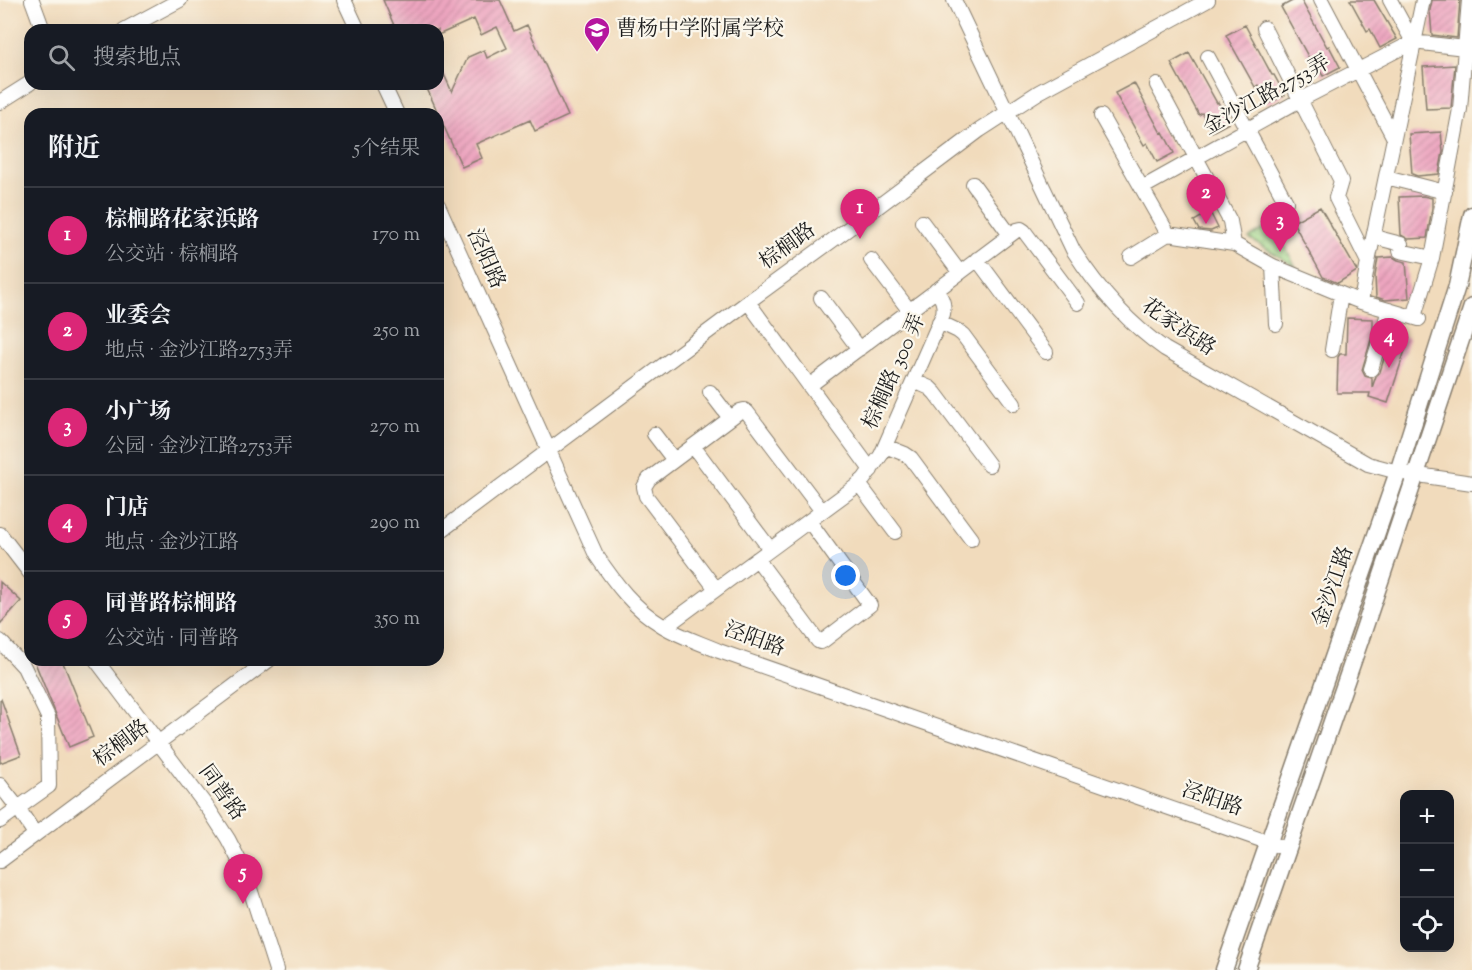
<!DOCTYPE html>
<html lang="zh">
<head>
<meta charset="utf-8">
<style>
  :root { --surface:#171b24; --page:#20242c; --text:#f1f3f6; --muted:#9ea1a6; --line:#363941; --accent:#db2777 }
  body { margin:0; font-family:"Sorts Mill Goudy","Noto Serif SC",serif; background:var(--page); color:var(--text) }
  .controls { position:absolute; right:18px; bottom:18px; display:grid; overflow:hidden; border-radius:12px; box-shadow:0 6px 24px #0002 }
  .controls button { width:54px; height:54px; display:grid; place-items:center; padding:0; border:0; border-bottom:2px solid var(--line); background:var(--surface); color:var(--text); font:30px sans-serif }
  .you { position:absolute; left:846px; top:576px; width:21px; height:21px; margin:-15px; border:4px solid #fff; border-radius:50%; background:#1a73e8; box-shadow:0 0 0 9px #1a73e833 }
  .badge { display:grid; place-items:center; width:39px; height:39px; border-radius:50%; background:var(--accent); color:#fff; font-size:20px; font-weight:700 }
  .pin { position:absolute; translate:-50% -50px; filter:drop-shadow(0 2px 3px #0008) }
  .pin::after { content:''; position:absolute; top:32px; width:21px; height:18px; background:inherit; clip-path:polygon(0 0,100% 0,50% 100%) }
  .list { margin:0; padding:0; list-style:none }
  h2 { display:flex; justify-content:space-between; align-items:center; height:78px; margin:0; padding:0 24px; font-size:26px }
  h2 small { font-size:20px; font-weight:400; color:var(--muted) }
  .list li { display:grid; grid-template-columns:39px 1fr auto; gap:18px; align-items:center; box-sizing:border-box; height:96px; padding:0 24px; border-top:2px solid var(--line) }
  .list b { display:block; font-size:22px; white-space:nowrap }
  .list p { margin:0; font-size:20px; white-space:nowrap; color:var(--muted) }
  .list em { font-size:20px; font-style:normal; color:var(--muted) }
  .icon { flex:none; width:33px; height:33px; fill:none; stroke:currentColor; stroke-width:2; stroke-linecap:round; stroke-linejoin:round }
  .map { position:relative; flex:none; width:1472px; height:970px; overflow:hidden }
  .search { position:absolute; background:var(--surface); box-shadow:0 6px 24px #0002; left:24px; top:24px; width:420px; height:66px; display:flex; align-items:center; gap:15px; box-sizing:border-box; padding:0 21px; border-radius:18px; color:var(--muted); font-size:22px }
  .panel { position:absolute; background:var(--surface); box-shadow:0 6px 24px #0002; left:24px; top:108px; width:420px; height:558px; border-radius:18px }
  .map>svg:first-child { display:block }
  .green { fill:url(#green-dots); stroke:#607a53; stroke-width:1.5 }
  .building { fill:url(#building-hatch) }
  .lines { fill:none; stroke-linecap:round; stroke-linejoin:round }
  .minor-casing { stroke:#867c6c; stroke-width:16 }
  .major-casing { stroke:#867c6c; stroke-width:19 }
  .minor { stroke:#fff; stroke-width:14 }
  .major { stroke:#fff; stroke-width:16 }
  .labels { text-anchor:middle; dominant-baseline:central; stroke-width:4.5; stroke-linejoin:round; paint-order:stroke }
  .poi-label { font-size:21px; fill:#1c1c1c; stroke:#fbf7ec; text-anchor:start }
  .street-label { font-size:21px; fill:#1c1c1c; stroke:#fbf7ec }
</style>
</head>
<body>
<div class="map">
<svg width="1472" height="970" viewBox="0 0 1472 970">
  <defs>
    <pattern id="green-dots" width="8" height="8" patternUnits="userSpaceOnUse" patternTransform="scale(1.5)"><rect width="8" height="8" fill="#a3d98a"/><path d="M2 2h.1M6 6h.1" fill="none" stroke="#8cba76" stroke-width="1.8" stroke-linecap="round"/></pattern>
    <pattern id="building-hatch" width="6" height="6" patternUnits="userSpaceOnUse" patternTransform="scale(1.5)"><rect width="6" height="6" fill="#eda6c0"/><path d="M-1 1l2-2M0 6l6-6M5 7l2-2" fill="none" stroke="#cb8ea4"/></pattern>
  </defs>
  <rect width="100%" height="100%" fill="#fbf7ec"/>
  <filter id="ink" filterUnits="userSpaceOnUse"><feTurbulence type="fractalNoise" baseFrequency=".0167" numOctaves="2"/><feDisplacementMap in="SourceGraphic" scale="12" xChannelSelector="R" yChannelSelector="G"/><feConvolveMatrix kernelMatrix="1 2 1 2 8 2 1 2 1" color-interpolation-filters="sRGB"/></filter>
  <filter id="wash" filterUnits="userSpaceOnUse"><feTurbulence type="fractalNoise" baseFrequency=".008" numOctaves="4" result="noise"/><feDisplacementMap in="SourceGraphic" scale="24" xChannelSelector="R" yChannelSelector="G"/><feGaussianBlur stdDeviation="1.35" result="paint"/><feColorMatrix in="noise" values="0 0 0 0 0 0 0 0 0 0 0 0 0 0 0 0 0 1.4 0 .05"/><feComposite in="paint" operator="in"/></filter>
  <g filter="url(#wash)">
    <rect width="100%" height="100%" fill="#f1dbbc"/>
    <path class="green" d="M 1264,229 L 1274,230 L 1278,234 L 1296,267 L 1249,238 Z"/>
    <g id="blocks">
      <path class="building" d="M 383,0 L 500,0 L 514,31 L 527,25 L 568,116 L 535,131 L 530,120 L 476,144 L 482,158 L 462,167 L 425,84 L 438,84 L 438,61 L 452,92 L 468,57 L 484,50 L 487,58 L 507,48 L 497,27 L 481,35 L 474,19 L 438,35 L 438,30 L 396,30 Z
        M 1294,0 L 1301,0 L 1327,47 L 1329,46 L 1340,67 L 1323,76 L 1312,57 L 1309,58 L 1281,7 Z
        M 1350,0 L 1374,0 L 1397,39 L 1380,48 L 1370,29 L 1367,31 Z
        M 1432,0 L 1460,0 L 1457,38 L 1432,35 L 1430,10 Z
        M 1245,25 L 1272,75 L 1274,75 L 1285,95 L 1268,104 L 1258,85 L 1255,87 L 1226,35 Z
        M 1189,53 L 1217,103 L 1218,102 L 1229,123 L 1212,132 L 1202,113 L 1199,115 L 1171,63 Z
        M 1455,65 L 1451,108 L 1426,109 L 1423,67 Z
        M 1134,83 L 1161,133 L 1163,132 L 1174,153 L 1157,162 L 1147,143 L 1144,145 L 1115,93 Z
        M 1441,132 L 1443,152 L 1439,174 L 1417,176 L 1412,174 L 1409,134 Z
        M 1423,196 L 1432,198 L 1432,208 L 1427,238 L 1408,239 L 1401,235 L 1399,197 Z
        M 1320,207 L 1357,271 L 1338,283 L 1323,277 L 1293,222 Z
        M 1210,212 L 1218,228 L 1211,231 L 1199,230 L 1194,221 Z
        M 1393,257 L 1398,260 L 1406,262 L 1409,298 L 1385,300 L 1376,297 L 1375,276 L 1378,258 Z
        M 1347,318 L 1373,319 L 1373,333 L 1362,370 L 1365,376 L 1372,378 L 1372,388 L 1376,376 L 1380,372 L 1392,332 L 1409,338 L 1388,403 L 1369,397 L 1370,393 L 1337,393 L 1338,357 L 1340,354 L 1346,354 Z
        M 0,582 L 21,601 L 0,624 Z
        M 34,660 L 62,660 L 93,737 L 69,747 Z
        M 1,699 L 21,755 L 0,763 L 0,700 Z"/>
    </g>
  </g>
  <g filter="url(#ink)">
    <use href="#blocks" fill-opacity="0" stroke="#867c6c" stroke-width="1.5"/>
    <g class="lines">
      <g class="minor-casing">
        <path id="minor" d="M 32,0 L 43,30
          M 344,0 L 358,30
          M 954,0 L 1073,250 C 1098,289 1126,322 1165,349 L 1368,464 L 1398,472 L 1472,483
          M 1321,0 L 1394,138
          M 1390,0 L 1413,42
          M 1264,28 L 1341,181 L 1336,198 L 1368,262
          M 124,30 L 180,0
          M 1413,42 L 1465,48
          M 1208,57 L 1286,202
          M 383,84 L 397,114
          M 1157,85 L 1230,221 L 1234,244
          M 0,102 L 30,83
          M 1101,116 L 1168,234
          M 1386,177 L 1445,192
          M 973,184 L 1010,235
          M 1142,188 L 1300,100 L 1413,42
          M 438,205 L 596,555 C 615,583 634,609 663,626 C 681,637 701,643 719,651 L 1287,849
          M 922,222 L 960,273
          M 1374,237 L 1401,244 L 1400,251 L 1432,258
          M 1131,257 L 1168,234 L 1234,244 L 1273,266 L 1341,294 L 1361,302
          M 977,259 L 1046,352
          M 871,260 L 909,310
          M 1273,266 L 1276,324
          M 821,298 L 859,349
          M 748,302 L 871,470
          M 1414,317 L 1432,258 L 1460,109 L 1469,0
          M 1419,319 L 1361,302 L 1368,262 L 1423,0
          M 939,322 L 958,331 L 963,335 L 1014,404
          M 1332,350 L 1341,294
          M 1371,369 L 1389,310
          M 914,381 L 930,388 L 935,393 L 989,465
          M 809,386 L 1017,230 L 1021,229 L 1024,231 L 1078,303
          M 710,392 L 730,418
          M 654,434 L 674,460
          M 693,446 L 770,549
          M 885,446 L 905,454 L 911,458 L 971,539
          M 859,484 L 895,532
          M 438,533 L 748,302 L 852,226 L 980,130 L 1039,92 L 1208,0
          M 0,534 L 30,573
          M 757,559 L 818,641 L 820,642 L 823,641 L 870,605 L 809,521
          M 716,589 L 646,496 L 644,487 L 649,479 L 740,411 L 744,410 L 747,412 L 822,511
          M 665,627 L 855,487 L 864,479 L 881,455 L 943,314 C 945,304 942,298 936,290
          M 0,641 L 24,667 L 48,717 L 49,786 L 18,808 L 35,834
          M 96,660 L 210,811 L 228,839 L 244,870 L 276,970
          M 0,785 L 18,808 L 0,821
          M 0,861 L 269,660"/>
      </g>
      <g class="major-casing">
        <path id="major" d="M 1224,970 L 1398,472 L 1457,286 L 1472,215
          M 1246,970 L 1363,632 L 1472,307"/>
      </g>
      <use href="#minor" class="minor"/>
      <use href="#major" class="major"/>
    </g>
  </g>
  <defs>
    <g id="school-pin" transform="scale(1.35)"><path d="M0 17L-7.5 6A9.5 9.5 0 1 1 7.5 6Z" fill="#b5179e" stroke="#fbf7ec"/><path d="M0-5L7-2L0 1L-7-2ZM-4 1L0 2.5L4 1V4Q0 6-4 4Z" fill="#fff"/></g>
  </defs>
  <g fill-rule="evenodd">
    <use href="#school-pin" x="597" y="30"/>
  </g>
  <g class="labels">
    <g class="poi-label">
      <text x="616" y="30">曹杨中学附属学校</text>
    </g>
    <g class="street-label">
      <text transform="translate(1267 96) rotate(-29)">金沙江路2753弄</text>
      <text transform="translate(788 247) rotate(-36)">棕榈路</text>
      <text transform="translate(485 259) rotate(66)">泾阳路</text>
      <text transform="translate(1178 328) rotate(34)">花家浜路</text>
      <text transform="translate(895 372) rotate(-66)">棕榈路 300 弄</text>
      <text transform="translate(1334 587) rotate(-71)">金沙江路</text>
      <text transform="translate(754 640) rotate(20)">泾阳路</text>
      <text transform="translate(122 744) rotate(-37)">棕榈路</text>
      <text transform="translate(221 793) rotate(54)">同普路</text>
      <text transform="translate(1212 800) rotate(19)">泾阳路</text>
    </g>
  </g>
</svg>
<div class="controls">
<button>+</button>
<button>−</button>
<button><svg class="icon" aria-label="locate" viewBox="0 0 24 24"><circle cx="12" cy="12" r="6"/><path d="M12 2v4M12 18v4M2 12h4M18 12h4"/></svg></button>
</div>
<div class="you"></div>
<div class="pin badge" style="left:860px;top:239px">1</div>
<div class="pin badge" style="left:1206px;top:224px">2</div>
<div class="pin badge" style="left:1280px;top:252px">3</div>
<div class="pin badge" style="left:1389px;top:368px">4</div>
<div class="pin badge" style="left:243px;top:904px">5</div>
<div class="search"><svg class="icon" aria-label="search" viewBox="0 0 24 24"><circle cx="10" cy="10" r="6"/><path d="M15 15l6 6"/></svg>搜索地点</div>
<section class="panel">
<h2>附近<small>5个结果</small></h2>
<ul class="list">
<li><span class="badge">1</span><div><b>棕榈路花家浜路</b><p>公交站 · 棕榈路</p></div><em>170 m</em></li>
<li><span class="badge">2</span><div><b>业委会</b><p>地点 · 金沙江路2753弄</p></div><em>250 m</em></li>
<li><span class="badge">3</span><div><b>小广场</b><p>公园 · 金沙江路2753弄</p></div><em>270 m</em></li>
<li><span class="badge">4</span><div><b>门店</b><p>地点 · 金沙江路</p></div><em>290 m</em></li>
<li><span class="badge">5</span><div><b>同普路棕榈路</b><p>公交站 · 同普路</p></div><em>350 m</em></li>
</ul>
</section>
</div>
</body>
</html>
